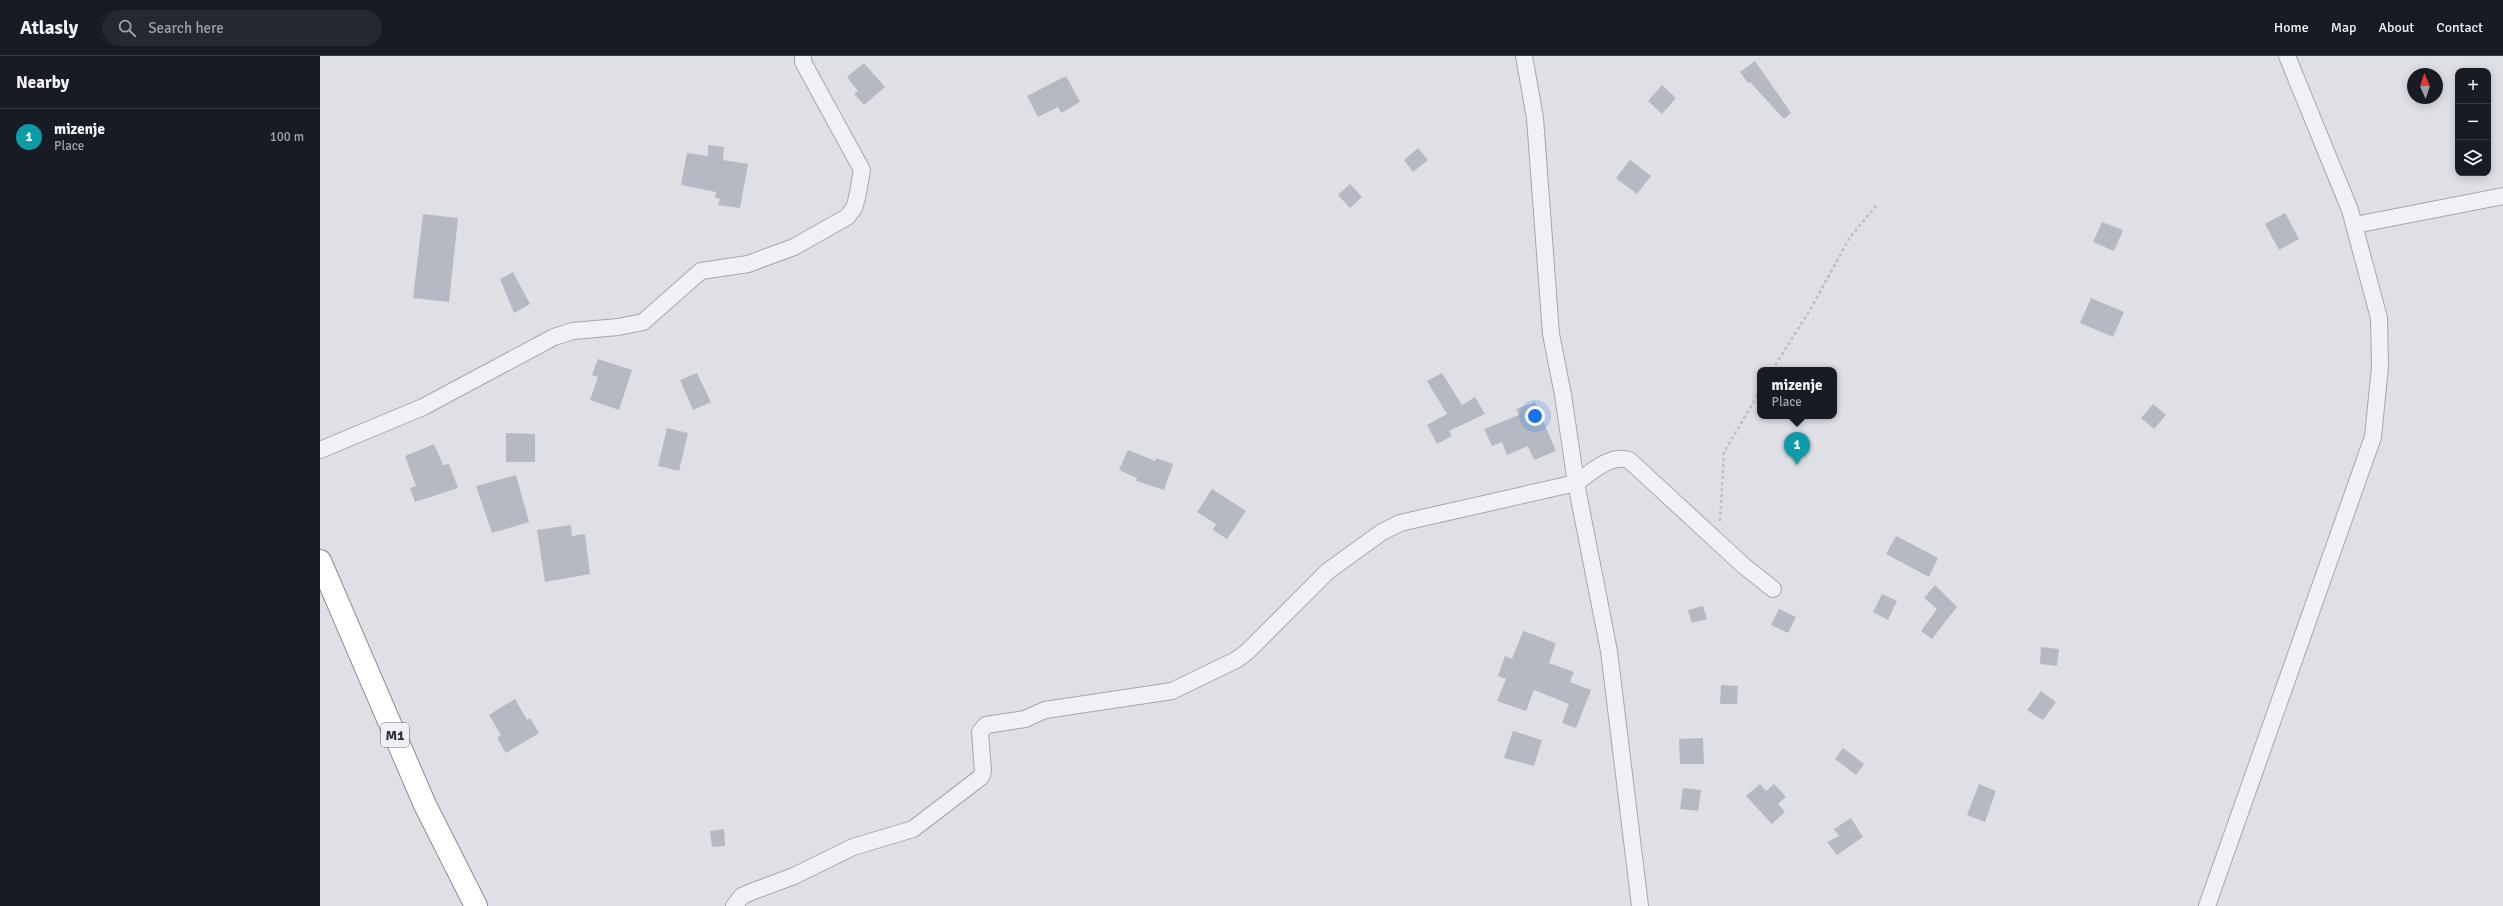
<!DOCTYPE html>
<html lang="en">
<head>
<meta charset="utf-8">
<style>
  :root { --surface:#171b24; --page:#242831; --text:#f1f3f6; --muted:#9ea1a6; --line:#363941; --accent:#ea580c }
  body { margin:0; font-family:Signika,sans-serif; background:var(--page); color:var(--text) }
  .controls { position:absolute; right:12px; top:12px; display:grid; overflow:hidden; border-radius:8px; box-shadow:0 2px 10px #0003 }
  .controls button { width:36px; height:36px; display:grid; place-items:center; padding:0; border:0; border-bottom:1px solid var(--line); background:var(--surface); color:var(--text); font:20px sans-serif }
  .compass { position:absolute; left:2087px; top:12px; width:36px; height:36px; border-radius:50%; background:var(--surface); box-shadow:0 2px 10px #0003; rotate:357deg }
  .you { position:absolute; left:1215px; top:360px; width:14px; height:14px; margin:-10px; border:3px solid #fff; border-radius:50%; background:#1a73e8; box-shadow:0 0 0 6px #1a73e833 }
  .badge { display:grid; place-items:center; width:26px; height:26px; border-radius:50%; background:var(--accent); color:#fff; font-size:13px; font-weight:700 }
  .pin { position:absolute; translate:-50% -33px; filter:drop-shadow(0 1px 2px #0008) }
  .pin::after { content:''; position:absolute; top:21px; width:14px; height:12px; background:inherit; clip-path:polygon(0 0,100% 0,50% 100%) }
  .popup { position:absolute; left:1437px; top:311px; width:80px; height:52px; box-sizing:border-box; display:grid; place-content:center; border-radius:8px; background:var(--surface); filter:drop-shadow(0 1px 3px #0005); font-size:13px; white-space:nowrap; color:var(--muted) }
  .popup b { font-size:15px; color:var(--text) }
  .popup::after { content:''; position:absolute; left:50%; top:100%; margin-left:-8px; border:8px solid transparent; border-top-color:var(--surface) }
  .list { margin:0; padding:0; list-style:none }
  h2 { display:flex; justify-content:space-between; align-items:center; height:52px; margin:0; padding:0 16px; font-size:17px }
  h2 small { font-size:13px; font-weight:400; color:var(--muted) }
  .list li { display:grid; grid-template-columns:26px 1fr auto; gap:12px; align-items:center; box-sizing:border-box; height:56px; padding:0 16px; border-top:1px solid var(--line) }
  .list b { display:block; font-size:15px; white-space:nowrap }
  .list p { margin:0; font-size:13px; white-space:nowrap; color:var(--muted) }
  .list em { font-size:13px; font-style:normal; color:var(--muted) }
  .icon { flex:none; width:22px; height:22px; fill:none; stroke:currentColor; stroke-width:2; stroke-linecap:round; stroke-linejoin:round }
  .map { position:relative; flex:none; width:2183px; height:850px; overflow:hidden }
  header { display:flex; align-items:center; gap:24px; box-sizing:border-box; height:56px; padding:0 20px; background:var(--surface); border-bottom:1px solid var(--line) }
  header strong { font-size:19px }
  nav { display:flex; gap:22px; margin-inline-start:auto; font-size:14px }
  .search { width:280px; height:36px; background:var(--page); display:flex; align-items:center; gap:10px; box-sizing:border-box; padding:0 14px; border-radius:22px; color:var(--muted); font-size:15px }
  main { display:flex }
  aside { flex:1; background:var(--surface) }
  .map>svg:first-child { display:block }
  .building { fill:#b5b9c3 }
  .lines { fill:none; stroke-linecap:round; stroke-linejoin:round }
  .minor-casing { stroke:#a4a7b0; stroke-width:18 }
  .trunk-casing { stroke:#868d9c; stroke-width:24 }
  .path { stroke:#bcbec5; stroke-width:2.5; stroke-dasharray:3 3; stroke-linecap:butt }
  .minor { stroke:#f0f1f5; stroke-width:16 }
  .trunk { stroke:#fff; stroke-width:22 }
  .labels { text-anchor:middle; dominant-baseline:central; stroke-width:3; stroke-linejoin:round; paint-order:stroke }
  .shield { fill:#edeff4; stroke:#636873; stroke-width:1 }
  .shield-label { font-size:14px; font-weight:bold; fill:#282e3c }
</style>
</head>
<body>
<header>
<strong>Atlasly</strong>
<div class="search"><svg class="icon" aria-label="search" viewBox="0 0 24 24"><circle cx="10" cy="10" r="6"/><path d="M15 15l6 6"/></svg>Search here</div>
<nav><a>Home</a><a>Map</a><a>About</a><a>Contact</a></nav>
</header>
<main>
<aside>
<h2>Nearby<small></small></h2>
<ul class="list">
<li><span class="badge" style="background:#0f9aa8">1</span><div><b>mizenje</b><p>Place</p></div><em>100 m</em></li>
</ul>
</aside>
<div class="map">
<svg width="2183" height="850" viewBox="0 0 2183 850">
  <rect width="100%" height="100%" fill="#dee0e6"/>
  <path class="building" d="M 1435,5 L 1471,57 L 1464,63 L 1430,26 L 1428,27 L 1420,16 Z
    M 544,7 L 565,31 L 544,49 L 534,38 L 538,35 L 527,21 Z
    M 746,20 L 760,46 L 741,57 L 738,51 L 718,61 L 707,40 Z
    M 1342,29 L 1356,42 L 1342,58 L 1328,45 Z
    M 388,89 L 404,91 L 403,104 L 428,108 L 420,152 L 398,149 L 400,143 L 395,142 L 396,136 L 361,129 L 367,97 L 388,100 Z
    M 1098,92 L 1108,104 L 1093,116 L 1084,104 Z
    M 1310,104 L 1331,120 L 1317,138 L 1296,122 Z
    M 1030,128 L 1042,141 L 1030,152 L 1018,139 Z
    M 1965,157 L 1979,183 L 1959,194 L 1945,168 Z
    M 103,158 L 138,162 L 129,246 L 93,242 Z
    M 1782,166 L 1803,174 L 1794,195 L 1773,186 Z
    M 193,216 L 210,248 L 194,257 L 180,223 Z
    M 1771,242 L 1804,256 L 1793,281 L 1760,267 Z
    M 278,303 L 312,314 L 299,354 L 270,344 L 278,321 L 272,319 Z
    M 377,317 L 391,346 L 373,354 L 360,324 Z
    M 1122,317 L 1142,349 L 1155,341 L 1165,358 L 1129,375 L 1132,380 L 1117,388 L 1107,369 L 1127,358 L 1107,325 Z
    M 1215,346 L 1236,395 L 1214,404 L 1208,390 L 1187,399 L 1182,386 L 1172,390 L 1164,373 L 1199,359 L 1196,353 Z
    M 1833,348 L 1846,359 L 1834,373 L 1821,362 Z
    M 347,372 L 368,377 L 359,415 L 338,410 Z
    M 186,377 L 215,378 L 215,406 L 186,406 Z
    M 114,388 L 123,409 L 129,408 L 138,432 L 95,446 L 90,432 L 96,430 L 85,400 Z
    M 808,394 L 835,405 L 836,402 L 853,408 L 844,434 L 816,425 L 817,422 L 799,414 Z
    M 196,419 L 209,466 L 172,477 L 156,430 Z
    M 892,433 L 926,455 L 907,483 L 893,474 L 896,468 L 877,456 Z
    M 251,469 L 252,480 L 265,478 L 270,518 L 225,526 L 217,474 Z
    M 1576,480 L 1618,502 L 1609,521 L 1566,498 Z
    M 1615,529 L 1637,551 L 1612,583 L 1601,575 L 1617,553 L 1604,542 Z
    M 1562,538 L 1577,545 L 1568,564 L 1553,556 Z
    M 1383,550 L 1387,563 L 1372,567 L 1368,554 Z
    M 1459,553 L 1476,561 L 1468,577 L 1451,569 Z
    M 1203,575 L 1236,587 L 1229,607 L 1254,616 L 1250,626 L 1271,634 L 1256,672 L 1242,667 L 1249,648 L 1214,634 L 1206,655 L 1177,645 L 1186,623 L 1178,620 L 1185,600 L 1192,603 Z
    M 1721,591 L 1739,593 L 1737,610 L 1720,608 Z
    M 1401,629 L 1418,630 L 1417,648 L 1400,648 Z
    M 1721,635 L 1736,646 L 1723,664 L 1707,654 Z
    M 195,643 L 207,664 L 210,662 L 219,677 L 186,697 L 177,682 L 181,679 L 169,659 Z
    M 1193,675 L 1222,684 L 1214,710 L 1184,702 Z
    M 1383,682 L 1384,708 L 1360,708 L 1359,683 Z
    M 1523,692 L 1544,708 L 1536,719 L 1515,703 Z
    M 1440,728 L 1446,735 L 1454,728 L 1466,741 L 1458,748 L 1465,756 L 1452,768 L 1426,740 Z
    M 1659,728 L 1676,735 L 1665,766 L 1647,759 Z
    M 1363,732 L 1381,734 L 1378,755 L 1360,753 Z
    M 1531,762 L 1543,781 L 1517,799 L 1507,786 L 1519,780 L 1514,773 Z
    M 404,773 L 405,790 L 392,791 L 390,775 Z"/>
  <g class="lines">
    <g class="minor-casing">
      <path id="minor" d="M 1204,0 L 1215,62 L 1231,278 L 1243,339 L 1256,427 L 1289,595 L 1320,850
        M 2035,169 L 2183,140
        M 0,394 L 103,351 L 234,281 L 253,275 L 298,271 L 323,266 L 381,215 L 428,208 L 474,191 L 527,161 L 534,152 L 537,142 L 542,114 L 483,6 L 483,0
        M 414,850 L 422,840 L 431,836 L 474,820 L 533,791 L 593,773 L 661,721 L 663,715 L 660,676 L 666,669 L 705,663 L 725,654 L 852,635 L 916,604 L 927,596 L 1008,515 L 1062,476 L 1080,467 L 1256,427 C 1270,417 1290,398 1309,404 L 1424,510 L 1453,533
        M 1887,850 L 2053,381 L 2060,311 L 2059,262 L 2030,154 L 1967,0"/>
    </g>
    <g class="trunk-casing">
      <path id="trunk" d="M 0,505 L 105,749 L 156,850"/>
    </g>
    <path class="path" d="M 1452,314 L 1490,254 L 1530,181 L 1557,149
      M 1400,465 L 1404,396 L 1440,335"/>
    <use href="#minor" class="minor"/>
    <use href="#trunk" class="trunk"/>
  </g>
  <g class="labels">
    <rect class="shield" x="61" y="667" width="28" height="24" rx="3"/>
    <g class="shield-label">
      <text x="75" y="679">M1</text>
    </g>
  </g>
</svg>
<div class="controls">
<button>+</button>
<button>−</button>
<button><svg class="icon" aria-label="layers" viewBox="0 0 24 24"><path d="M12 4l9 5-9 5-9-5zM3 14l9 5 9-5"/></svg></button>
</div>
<svg class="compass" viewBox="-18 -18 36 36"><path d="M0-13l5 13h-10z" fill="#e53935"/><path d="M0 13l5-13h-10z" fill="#9ea1a6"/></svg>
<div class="you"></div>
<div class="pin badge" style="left:1477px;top:409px;background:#0f9aa8">1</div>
<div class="popup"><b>mizenje</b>Place</div>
</div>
</main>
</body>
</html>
